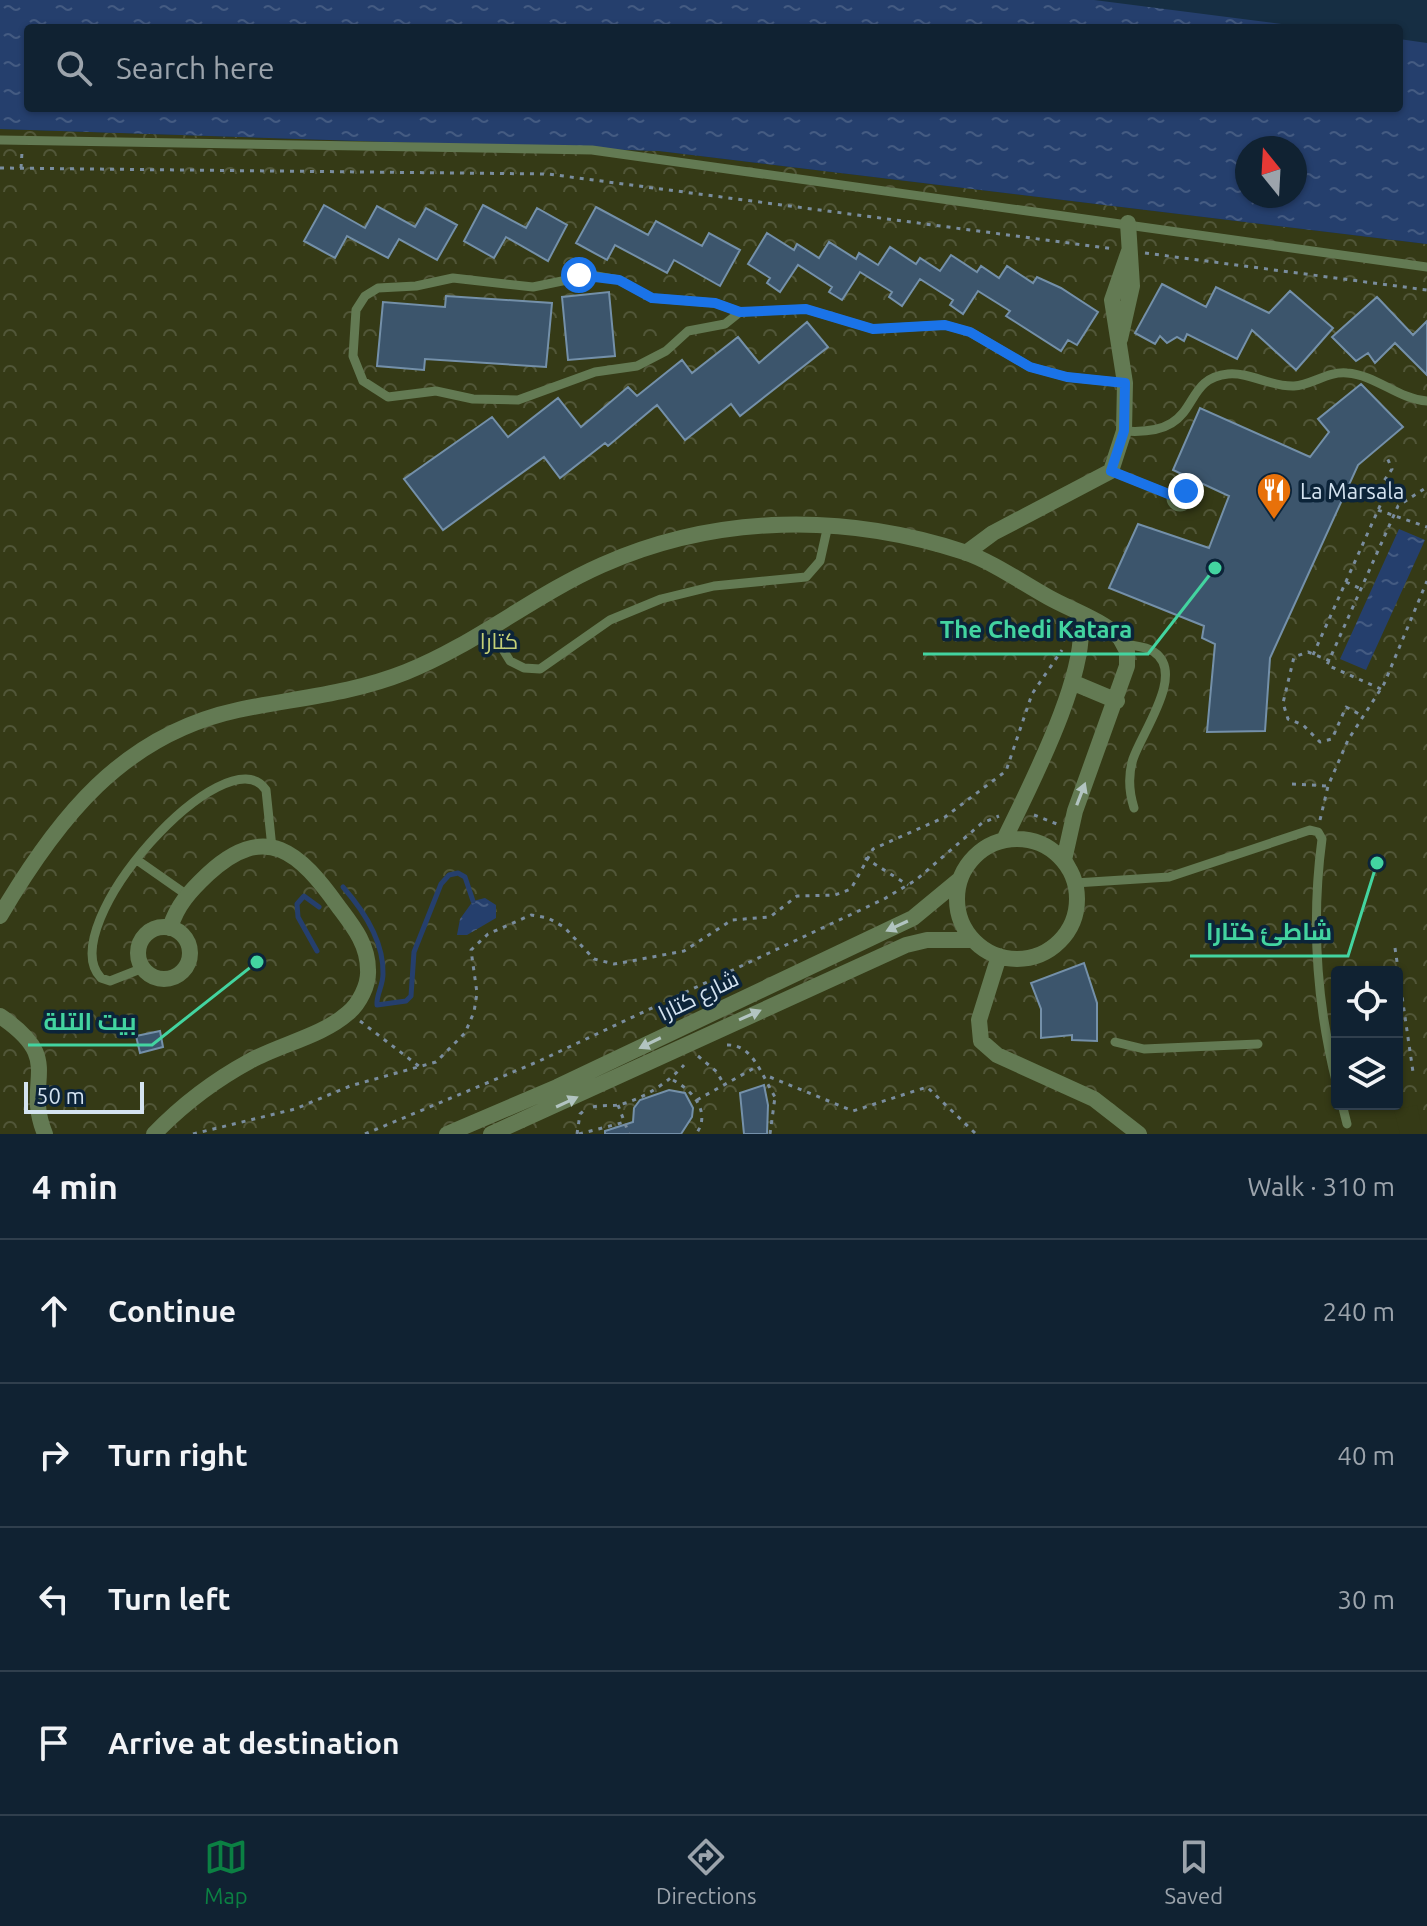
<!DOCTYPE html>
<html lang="en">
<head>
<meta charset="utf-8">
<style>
  :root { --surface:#102232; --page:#192a3a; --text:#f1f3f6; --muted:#9ca4ac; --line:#303f4d; --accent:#0b8043 }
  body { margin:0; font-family:Ubuntu,Cairo,sans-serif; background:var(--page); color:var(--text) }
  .controls { position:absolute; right:24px; bottom:24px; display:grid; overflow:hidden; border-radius:8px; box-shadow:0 2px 6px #0004 }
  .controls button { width:72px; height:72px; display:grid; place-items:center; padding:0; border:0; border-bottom:2px solid var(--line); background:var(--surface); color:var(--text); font:40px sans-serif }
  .compass { position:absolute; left:1235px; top:136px; width:72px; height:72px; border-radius:50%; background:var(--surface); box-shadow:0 2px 6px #0004; rotate:342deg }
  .scale { position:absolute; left:24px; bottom:20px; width:120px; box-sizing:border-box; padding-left:8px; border:4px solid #d4e3f0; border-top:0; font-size:22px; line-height:28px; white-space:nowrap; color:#d4e3f0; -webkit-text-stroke:6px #0c2439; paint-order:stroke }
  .stop { position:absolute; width:24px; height:24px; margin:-18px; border:6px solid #1a73e8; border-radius:50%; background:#fff }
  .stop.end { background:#1a73e8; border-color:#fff; box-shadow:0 2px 8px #0008 }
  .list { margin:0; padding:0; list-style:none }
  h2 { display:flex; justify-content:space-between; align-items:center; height:104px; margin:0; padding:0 32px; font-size:34px }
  h2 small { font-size:26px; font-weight:400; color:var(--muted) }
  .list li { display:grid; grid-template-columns:52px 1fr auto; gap:24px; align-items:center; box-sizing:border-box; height:144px; padding:0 32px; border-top:2px solid var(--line) }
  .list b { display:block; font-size:30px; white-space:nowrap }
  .list em { font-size:26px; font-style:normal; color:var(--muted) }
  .icon { flex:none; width:44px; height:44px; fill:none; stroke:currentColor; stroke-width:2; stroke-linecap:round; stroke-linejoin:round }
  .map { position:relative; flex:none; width:1427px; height:1134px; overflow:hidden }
  .search { position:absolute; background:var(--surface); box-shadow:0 2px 6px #0004; left:24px; right:24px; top:24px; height:88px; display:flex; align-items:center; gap:20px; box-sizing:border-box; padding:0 28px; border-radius:8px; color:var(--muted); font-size:30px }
  .sheet { height:680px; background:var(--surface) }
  nav { display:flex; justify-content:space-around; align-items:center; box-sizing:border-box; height:112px; border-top:2px solid var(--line); background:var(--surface); font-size:22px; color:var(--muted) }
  nav a { display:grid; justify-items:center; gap:4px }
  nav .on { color:var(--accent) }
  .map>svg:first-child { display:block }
  .park { fill:url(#park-crowns); fill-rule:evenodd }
  .pitch { fill:#353a16 }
  .water { fill:url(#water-ripples); fill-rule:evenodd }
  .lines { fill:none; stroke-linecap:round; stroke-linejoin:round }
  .stream { stroke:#253f6d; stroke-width:5 }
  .building { fill:#3c556c; stroke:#7490a9; stroke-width:2 }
  .path { stroke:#7a8d9e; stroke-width:3; stroke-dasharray:4 6; stroke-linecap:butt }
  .lane { stroke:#637a53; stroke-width:9 }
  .street { stroke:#637a53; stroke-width:16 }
  .oneway { fill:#b2c4c1 }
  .route { stroke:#1a73e8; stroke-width:10 }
  .labels { text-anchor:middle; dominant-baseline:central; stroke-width:7; stroke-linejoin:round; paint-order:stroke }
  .poi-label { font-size:22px; fill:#d4e3f0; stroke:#0c2439; text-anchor:start }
  .park-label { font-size:22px; fill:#c4d077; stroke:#0c2439 }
  .street-label { font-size:22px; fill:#d4e3f0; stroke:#0c2439 }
  .leader { fill:none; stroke:#43d4a0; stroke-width:3 }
  .callout-dot { fill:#43d4a0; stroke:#0c2439; stroke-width:3 }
  .callout-label { font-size:24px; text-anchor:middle; font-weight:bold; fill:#43d4a0; stroke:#0c2439; stroke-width:7; stroke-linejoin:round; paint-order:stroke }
</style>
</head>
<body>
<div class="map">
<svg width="1427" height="1134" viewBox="0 0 1427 1134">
  <defs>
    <pattern id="park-crowns" width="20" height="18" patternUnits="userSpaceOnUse" patternTransform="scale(2)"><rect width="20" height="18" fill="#353a16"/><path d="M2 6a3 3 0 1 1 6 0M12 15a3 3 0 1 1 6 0" fill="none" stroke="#515638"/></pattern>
    <pattern id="water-ripples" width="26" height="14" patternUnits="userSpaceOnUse" patternTransform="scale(2)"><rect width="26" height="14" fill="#253f6d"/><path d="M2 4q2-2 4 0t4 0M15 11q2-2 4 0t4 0" fill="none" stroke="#445b82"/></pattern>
  </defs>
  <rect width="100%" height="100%" fill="#162e43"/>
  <path class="park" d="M 0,129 L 659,151 L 1427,244 L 1427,1134 L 0,1134 ZM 1337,972 L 1397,972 L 1397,1104 L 1337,1104 Z"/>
  <path class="pitch" d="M 1417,1105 L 1423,1134 L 1400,1134 L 1394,1110 Z"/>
  <path class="water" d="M 0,0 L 1094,0 L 1312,28 L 28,28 L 28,108 L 1399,108 L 1399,39 L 1427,43 L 1427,244 L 659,151 L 0,129 ZM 1247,148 L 1295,148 L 1295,196 L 1247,196 Z
    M 1399,529 L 1425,540 L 1366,670 L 1340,659 Z
    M 485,898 L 496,905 L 496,918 L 467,935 L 457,935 L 460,919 L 473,901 Z"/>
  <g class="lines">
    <path class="stream" d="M 343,887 C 364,911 384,941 383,974 C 383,986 376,995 377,1005 L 406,1001 L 411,996 L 414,952 L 441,884 L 449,875 L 458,873 L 465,877 L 473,901
      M 317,951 L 298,917 L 297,904 L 304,896 L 319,907"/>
  </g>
  <path class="building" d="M 324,205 L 365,228 L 377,206 L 415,227 L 426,208 L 457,225 L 437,260 L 399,239 L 388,258 L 347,236 L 335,258 L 304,241 Z
    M 483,205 L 526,228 L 537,208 L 567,225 L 548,261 L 506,237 L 494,258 L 464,241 Z
    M 596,207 L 648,235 L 656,221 L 702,246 L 709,233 L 740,250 L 720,286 L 674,260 L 667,273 L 615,245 L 607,260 L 576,243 Z
    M 767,233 L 794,250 L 797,244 L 819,258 L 829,242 L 856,259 L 859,253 L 878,265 L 890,247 L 916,264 L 920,258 L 940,271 L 951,255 L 977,272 L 981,266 L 999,278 L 1007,266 L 1033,283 L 1037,277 L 1061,288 L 1098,312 L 1077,345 L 1068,340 L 1061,351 L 1006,316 L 1010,311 L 978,291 L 963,314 L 950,305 L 953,300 L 920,279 L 902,306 L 889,297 L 892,292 L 860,272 L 842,300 L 829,292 L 832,287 L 798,265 L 780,292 L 767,283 L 770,278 L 748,264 Z
    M 1162,284 L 1206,307 L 1216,287 L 1269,313 L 1290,291 L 1333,328 L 1296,370 L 1252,330 L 1237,359 L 1187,334 L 1184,341 L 1177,337 L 1167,343 L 1160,336 L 1155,344 L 1135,333 Z
    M 609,292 L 615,356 L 568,360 L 562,297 Z
    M 446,296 L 552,303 L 546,367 L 425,359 L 424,370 L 377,366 L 383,302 L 445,307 Z
    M 1377,297 L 1413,335 L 1427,321 L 1427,375 L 1395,343 L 1375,363 L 1368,353 L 1356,361 L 1332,337 Z
    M 807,322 L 828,347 L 740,416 L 731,404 L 685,440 L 657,405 L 608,446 L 605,443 L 560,478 L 544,457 L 443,530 L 404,479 L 492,417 L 508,437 L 558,398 L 581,427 L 628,387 L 637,396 L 682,360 L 692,373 L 738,337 L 759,363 Z
    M 1361,384 L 1403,427 L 1358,465 L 1270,658 L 1265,731 L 1207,732 L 1215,644 L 1202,638 L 1204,626 L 1109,588 L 1138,524 L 1209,548 L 1229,496 L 1173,470 L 1200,408 L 1310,457 L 1329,432 L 1318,419 Z
    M 1084,963 L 1097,1003 L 1097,1041 L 1072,1040 L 1072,1035 L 1041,1038 L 1041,1009 L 1031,983 Z
    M 160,1031 L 163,1047 L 140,1053 L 136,1036 Z
    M 764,1085 L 768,1105 L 767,1134 L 744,1134 L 740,1093 Z
    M 669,1090 L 685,1093 L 693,1108 L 692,1117 L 681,1134 L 605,1134 L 605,1131 L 633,1122 L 634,1108 L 640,1100 Z"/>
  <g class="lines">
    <path class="path" d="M 0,168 L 548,174 L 1114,249
      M 21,168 L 22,152
      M 1145,253 L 1427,290
      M 1378,510 L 1427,527
      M 1346,582 L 1361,589
      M 1313,655 L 1383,499 L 1384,481 L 1392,469 L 1386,455
      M 1330,661 L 1308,652 L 1294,657 L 1283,703 L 1288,719 L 1303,725 L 1320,742 L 1332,739 L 1346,707 L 1363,716
      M 1381,689 L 1327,665 L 1398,506 L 1427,487
      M 1292,784 L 1328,786
      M 1034,815 L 1057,824
      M 1320,820 L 1328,786 L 1348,740 L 1384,684 L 1427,581
      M 865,858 L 908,885
      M 1395,948 L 1413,1072
      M 360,1021 L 420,1067
      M 727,1045 C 753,1044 762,1076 775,1097 L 778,1095
      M 698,1056 L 717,1072 L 724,1085
      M 770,1077 L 853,1111 L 927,1087 L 976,1134
      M 673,1080 C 692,1090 712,1112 696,1134
      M 697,1100 L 756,1067
      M 618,1105 L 629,1134
      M 593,1107 C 601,1105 610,1106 618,1105 C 642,1100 669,1082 684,1065
      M 193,1134 L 295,1109 L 350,1086 L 436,1062 L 465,1033 L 474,1012 L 477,993 L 471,950 L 488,934 L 531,915 L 548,918 L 564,927 L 594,959 L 614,964 L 631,961 L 684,951 L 732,920 L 770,917 L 797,896 L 835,895 L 851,889 L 873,849 L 945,817 L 1006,771 L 1032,694 L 1062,650
      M 365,1134 L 537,1062 L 884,899 L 916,880 L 982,823 L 999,816
      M 577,1134 L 580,1114 L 586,1109
      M 579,1134 L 625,1122
      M 770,1134 L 775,1097"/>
    <path class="lane" d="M 0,140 L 592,150 L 1427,267
      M 740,312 L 725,324 L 688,331 L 666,351 L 637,366 L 595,372 L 518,400 L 473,399 L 436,391 L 388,397 L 363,381 L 353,356 L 356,310 L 365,296 L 378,288 L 416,286 L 453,278 L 533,287 L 591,275 L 619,280 L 652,298 L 715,303 L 740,312 L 806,309 L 873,329 L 945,325 L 970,332 L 1030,367 L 1067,377 L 1125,383
      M 1124,431 C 1206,437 1177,379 1228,374 C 1250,372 1271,387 1294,386 C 1312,385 1328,371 1347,373 C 1376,375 1398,399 1427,401
      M 1111,471 L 1171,495
      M1171 498a9 9 0 1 1 18 0a9 9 0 1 1-18 0Z
      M 491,630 L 510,661 L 524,668 L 540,669 L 610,620 L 661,599 L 714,586 L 806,577 L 820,561 L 828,525
      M 1124,644 C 1134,646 1146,646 1154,652 C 1186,673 1142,732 1133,759 C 1128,775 1129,792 1134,808
      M 137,860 L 187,895
      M 1075,883 L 1169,877 L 1310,830 L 1318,832 L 1322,839 C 1311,921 1317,1006 1337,1085
      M 143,968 L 110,981 L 101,978 C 51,926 228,731 266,790 L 272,848
      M 1115,1042 L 1144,1049 L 1258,1044
      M 1342,1104 L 1347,1124"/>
    <path class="street" d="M 1120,339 L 1132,286 L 1128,223
      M 966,553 L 993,533 L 1111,471 L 1124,431 L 1125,383 L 1112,300 L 1129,251
      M 1074,683 L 1117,701
      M957 899a60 60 0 1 1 120 0a60 60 0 1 1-120 0Z
      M 1004,840 C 1028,790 1093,666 1079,615
      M 0,916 C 57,819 122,735 238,710 C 295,698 351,694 406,672 C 476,644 534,595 602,565 C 717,514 845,513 964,552 C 993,562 1021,582 1048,597 C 1071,610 1102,620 1120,638 L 1127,651 L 1127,666 L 1075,811 L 1064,860 L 1069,869
      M138 953a26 26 0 1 1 52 0a26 26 0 1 1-52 0Z
      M 999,956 L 979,1020 L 981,1041 L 997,1055 L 1094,1099 L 1139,1134
      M 0,1016 C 67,1061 22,1079 45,1134
      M 154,1134 C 182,1105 215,1080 250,1061 C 281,1044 322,1036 348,1013 C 359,1004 369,985 368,970 C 368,944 353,926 338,906 C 300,853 266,820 208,874 C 190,891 177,905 170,928
      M 447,1134 L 557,1087 L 913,918 L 959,880
      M 491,1134 L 906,945 L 927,940 L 972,940"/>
  </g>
  <defs><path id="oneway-solid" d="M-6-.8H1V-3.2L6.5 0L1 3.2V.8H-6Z" transform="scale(2)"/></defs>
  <g class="oneway">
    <use href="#oneway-solid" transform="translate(1081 794) rotate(-69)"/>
    <use href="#oneway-solid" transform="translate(897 926) rotate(155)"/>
    <use href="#oneway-solid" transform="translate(750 1015) rotate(-24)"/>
    <use href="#oneway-solid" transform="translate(650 1043) rotate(154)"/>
    <use href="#oneway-solid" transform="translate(567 1102) rotate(-25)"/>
  </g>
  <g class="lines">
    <path class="route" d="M 579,275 L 619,280 L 652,298 L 715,303 L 740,312 L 806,309 L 873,329 L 945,325 L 970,332 L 1030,367 L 1067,377 L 1125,383 L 1124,431 L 1111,471 L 1171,495 L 1177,489 L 1186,491"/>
  </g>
  <defs>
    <g id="restaurant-pin" transform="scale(1.8)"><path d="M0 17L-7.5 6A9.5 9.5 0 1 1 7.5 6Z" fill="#e8710a" stroke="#0c2439"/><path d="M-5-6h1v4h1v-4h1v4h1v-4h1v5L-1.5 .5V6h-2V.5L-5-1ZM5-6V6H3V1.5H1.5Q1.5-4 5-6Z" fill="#fff"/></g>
  </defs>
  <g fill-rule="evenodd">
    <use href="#restaurant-pin" x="1274" y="490"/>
  </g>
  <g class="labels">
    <g class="poi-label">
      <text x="1300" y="490">La Marsala</text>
    </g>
    <g class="park-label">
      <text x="499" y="640">كتارا</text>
    </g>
    <g class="street-label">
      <text transform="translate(698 995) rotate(-26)">شارع كتارا</text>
    </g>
  </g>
  <path class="leader" d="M1215 568L1148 654H923M1377 863L1348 956H1190M257 962L152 1045H28"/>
  <g class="callout-dot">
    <circle cx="1215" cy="568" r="8"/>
    <circle cx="1377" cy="863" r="8"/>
    <circle cx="257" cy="962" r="8"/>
  </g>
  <g class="callout-label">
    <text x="1036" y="638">The Chedi Katara</text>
    <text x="1269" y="940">شاطئ كتارا</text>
    <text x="90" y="1030">بيت التلة</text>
  </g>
</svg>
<div class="controls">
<button><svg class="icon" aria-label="locate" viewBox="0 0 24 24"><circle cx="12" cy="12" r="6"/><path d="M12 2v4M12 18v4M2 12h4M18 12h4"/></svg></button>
<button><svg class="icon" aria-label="layers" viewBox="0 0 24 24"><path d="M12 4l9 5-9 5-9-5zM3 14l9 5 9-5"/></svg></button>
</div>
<svg class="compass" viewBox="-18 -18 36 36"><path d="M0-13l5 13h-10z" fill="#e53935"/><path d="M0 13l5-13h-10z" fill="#9ca4ac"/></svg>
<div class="scale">50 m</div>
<div class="stop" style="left:579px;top:275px"></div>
<div class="stop end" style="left:1186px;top:491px"></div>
<div class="search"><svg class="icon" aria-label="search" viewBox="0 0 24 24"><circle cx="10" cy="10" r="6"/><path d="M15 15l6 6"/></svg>Search here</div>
</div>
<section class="sheet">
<h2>4 min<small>Walk · 310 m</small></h2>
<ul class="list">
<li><svg class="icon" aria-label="ahead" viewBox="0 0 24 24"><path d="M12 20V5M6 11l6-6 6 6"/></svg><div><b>Continue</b></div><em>240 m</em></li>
<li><svg class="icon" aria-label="right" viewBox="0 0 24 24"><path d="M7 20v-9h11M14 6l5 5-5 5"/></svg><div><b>Turn right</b></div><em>40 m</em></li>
<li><svg class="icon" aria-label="left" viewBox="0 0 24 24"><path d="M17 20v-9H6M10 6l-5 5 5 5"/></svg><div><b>Turn left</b></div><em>30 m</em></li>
<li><svg class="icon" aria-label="arrive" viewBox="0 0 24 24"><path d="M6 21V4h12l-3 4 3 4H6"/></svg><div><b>Arrive at destination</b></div></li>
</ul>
</section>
<nav>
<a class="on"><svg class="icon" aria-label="map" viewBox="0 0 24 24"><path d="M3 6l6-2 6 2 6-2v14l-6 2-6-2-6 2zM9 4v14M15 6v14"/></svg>Map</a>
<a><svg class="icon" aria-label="directions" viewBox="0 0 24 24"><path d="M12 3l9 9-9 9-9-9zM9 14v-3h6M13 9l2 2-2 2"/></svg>Directions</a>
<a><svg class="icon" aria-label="saved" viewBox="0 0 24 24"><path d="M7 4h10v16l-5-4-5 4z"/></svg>Saved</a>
</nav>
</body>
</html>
